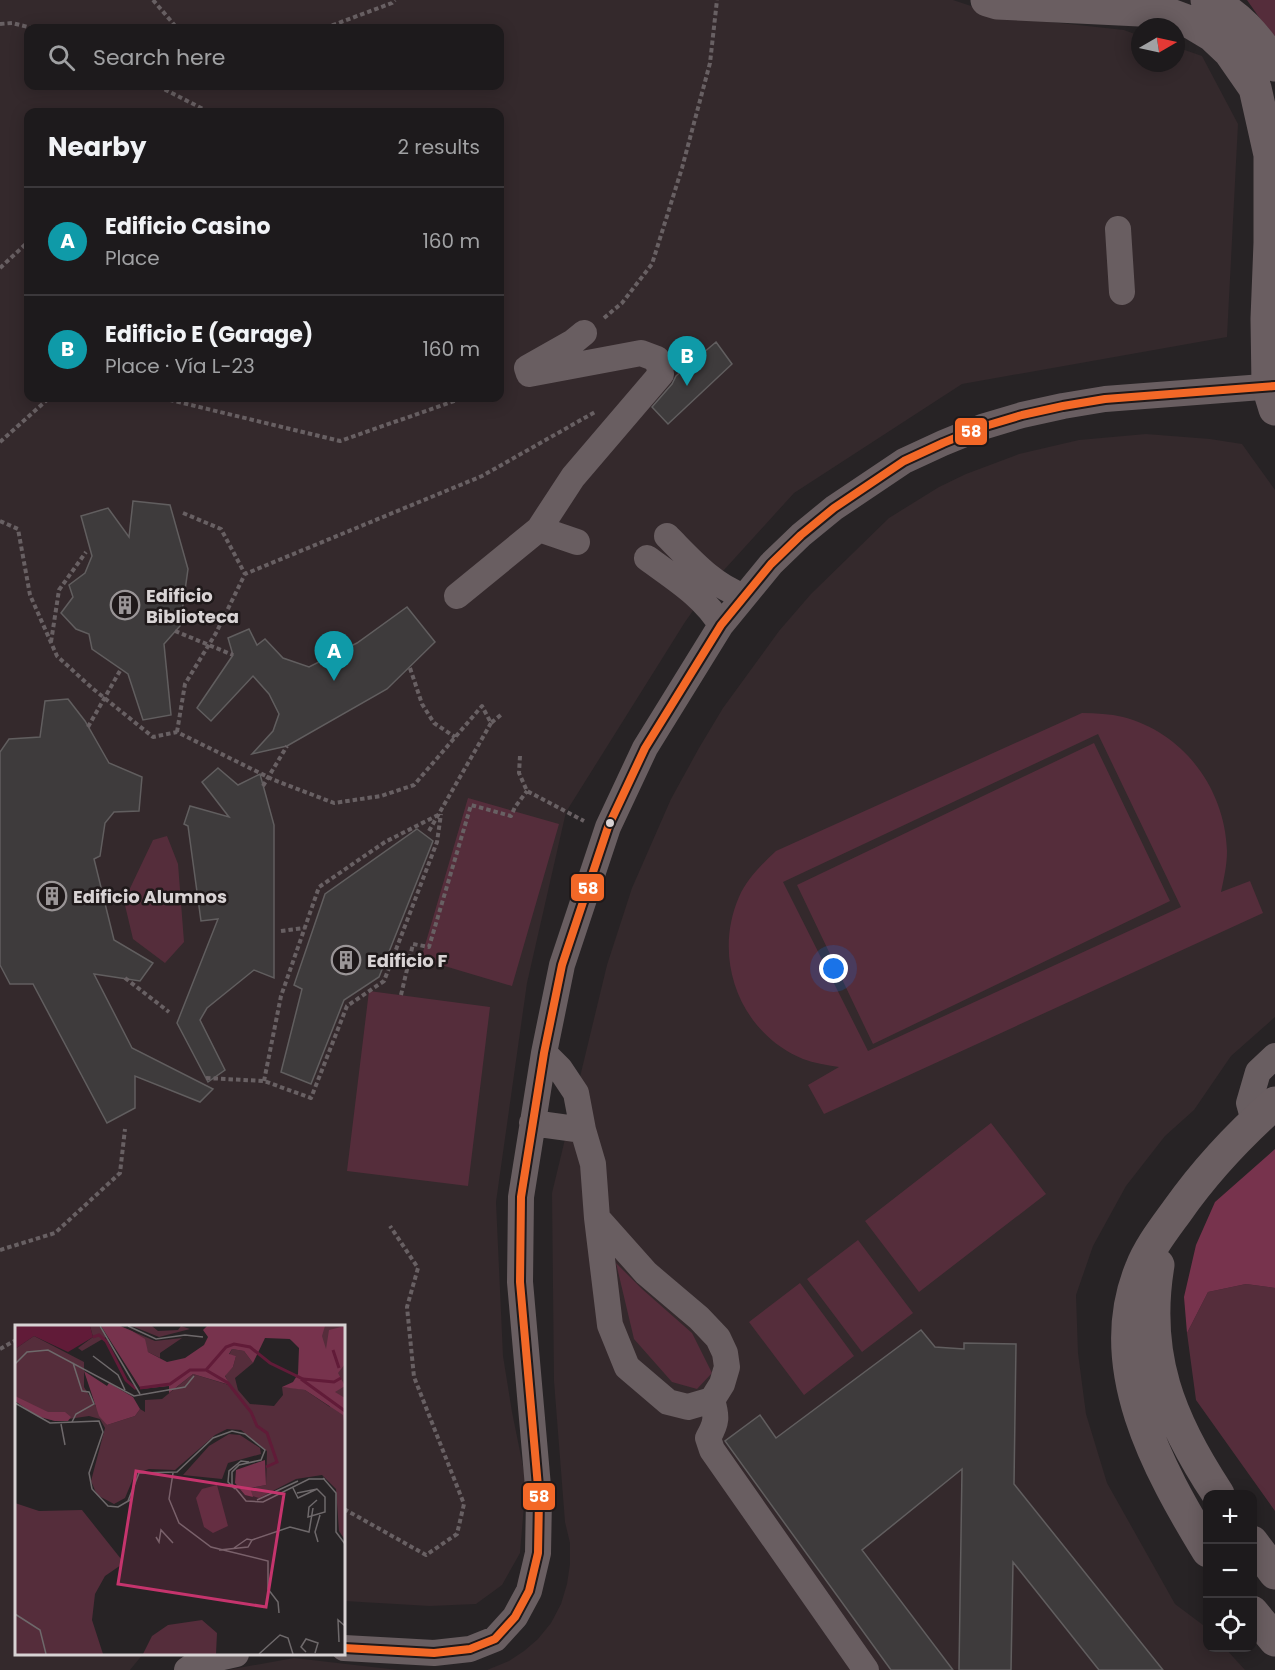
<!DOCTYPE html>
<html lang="en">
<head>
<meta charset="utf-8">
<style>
  :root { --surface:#1d1a1c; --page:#252325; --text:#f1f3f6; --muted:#a0a1a3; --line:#3b383b; --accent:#0b8043 }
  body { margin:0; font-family:Poppins,sans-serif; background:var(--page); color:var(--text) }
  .controls { position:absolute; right:18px; bottom:18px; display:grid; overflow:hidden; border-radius:12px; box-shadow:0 3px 15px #0003 }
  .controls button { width:54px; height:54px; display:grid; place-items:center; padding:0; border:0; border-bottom:2px solid var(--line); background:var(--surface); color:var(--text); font:30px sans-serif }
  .compass { position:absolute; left:1131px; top:18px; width:54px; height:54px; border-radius:50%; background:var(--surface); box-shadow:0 3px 15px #0003; rotate:81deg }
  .you { position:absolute; left:834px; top:969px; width:21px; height:21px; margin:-15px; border:4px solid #fff; border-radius:50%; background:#1a73e8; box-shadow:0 0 0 9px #1a73e833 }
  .badge { display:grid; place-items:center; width:39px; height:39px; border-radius:50%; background:var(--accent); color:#fff; font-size:20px; font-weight:700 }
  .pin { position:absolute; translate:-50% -50px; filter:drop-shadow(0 2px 3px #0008) }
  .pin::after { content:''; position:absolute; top:32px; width:21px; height:18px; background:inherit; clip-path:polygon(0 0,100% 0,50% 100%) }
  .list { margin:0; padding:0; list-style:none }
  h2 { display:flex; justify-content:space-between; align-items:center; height:78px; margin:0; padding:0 24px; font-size:26px }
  h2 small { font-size:20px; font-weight:400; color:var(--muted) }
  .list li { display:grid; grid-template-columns:39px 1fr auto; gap:18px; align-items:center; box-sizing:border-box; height:108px; padding:0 24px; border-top:2px solid var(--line) }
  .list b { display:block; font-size:22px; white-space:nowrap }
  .list p { margin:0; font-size:20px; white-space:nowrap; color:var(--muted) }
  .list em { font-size:20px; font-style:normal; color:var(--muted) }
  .icon { flex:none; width:33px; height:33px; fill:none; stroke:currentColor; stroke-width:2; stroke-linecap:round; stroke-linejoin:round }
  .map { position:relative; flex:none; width:1275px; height:1670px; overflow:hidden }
  .search { position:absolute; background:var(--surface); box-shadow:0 3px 15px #0003; left:24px; top:24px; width:480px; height:66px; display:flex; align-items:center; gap:15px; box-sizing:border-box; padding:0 21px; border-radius:12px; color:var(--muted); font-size:22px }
  .panel { position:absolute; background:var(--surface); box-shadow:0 3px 15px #0003; left:24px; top:108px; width:480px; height:294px; border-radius:12px }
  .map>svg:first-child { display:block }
  .built { fill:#34292c; fill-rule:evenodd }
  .green { fill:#552d3b; fill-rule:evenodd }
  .forest { fill:#77334d }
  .building { fill:#3e3b3c; stroke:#615e5f; stroke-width:1.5 }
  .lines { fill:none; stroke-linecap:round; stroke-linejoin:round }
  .path { stroke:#686063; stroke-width:4; stroke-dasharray:4.5 3; stroke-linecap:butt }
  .minor { stroke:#695e61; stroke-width:26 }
  .major { stroke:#6a5e61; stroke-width:33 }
  .path-bridge { stroke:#686063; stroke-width:4; stroke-dasharray:4.5 3; stroke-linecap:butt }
  .bus-1-casing { stroke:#1f191a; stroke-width:12 }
  .bus-1 { stroke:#f36827; stroke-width:8 }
  .bus-dot { fill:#d8d3d4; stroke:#1f191a; stroke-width:2 }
  .labels { text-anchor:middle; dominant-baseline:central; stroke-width:5; stroke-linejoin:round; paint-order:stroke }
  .poi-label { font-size:18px; font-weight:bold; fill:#d8d3d4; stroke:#1f191a; text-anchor:start }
  .inset-river { fill:none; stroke:#611b38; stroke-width:3 }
  .inset-road { fill:none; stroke:#6e696b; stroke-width:1.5 }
  .view { fill:#c5346d; fill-opacity:0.15; stroke:#c5346d; stroke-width:3 }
  .inset-edge { fill:none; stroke:#d8d3d4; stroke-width:3 }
  .line-badge { stroke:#1f191a; stroke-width:2 }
  .badge-label { font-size:16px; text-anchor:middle; font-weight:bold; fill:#fff }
</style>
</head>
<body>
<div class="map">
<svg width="1275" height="1670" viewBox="0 0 1275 1670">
  <rect width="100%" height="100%" fill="#272325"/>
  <path class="built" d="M 0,0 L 953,0 L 1004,17 L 1124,30 L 1140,36 L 1140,63 L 1176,63 L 1176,47 L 1202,56 L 1238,124 L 1227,337 L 962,384 L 794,493 L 714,581 L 685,622 L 566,812 L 527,983 L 496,1202 L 503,1356 L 512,1412 L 526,1481 L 520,1553 L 502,1585 L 476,1604 L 430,1606 L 344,1601 L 344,1326 L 16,1326 L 16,1654 L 143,1654 L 130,1670 L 0,1670 ZM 28,28 L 500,28 L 500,86 L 28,86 ZM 28,112 L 500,112 L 500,398 L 28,398 Z
    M 1146,434 L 1210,439 L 1242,444 L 1275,490 L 1275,1017 L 1231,1056 L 1194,1110 L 1165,1136 L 1126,1186 L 1093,1246 L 1076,1295 L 1078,1353 L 1086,1414 L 1107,1483 L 1175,1604 L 1207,1628 L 1208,1648 L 1225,1648 L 1245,1670 L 487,1670 L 509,1661 L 524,1651 L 538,1639 L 551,1623 L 561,1604 L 567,1584 L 570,1564 L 570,1543 L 565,1522 L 554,1381 L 552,1193 L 607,965 L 632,888 L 671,799 L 699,748 L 723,708 L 779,631 L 811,594 L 889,518 L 939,487 L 966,474 L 1019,454 L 1079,440 Z
    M 294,1658 L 398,1670 L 227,1670 Z"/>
  <path class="green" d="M 1247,0 L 1275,0 L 1275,40 Z
    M 1082,713 C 1096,713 1110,714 1123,717 C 1184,733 1225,789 1227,851 C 1227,865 1224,878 1221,892 L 1250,881 L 1263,913 L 824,1114 L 808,1085 L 839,1067 C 826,1065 814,1063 803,1059 C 740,1033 712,959 739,897 C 747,879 761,865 776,851 ZM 1098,734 L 1181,907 L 868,1051 L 783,882 Z
    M 1094,743 L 1170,901 L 873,1044 L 797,885 Z
    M 468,798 L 559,824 L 512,986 L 421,959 Z
    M 167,836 L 178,864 L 184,942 L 165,963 L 133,939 L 124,901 L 153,840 Z
    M 369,991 L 490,1007 L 468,1186 L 347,1171 Z
    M 991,1123 L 1046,1194 L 919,1292 L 865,1221 Z
    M 858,1240 L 913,1313 L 862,1352 L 807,1279 Z
    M 616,1263 L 642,1289 L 692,1333 L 712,1373 L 697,1389 L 672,1382 L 634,1339 Z
    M 800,1283 L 854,1356 L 804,1395 L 749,1322 Z
    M 1246,1284 L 1275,1288 L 1275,1511 L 1196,1400 L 1187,1333 L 1208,1292 Z"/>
  <path class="forest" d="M 1275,1149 L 1275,1288 L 1246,1284 L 1208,1292 L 1187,1333 L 1184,1297 L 1196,1245 L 1215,1202 Z"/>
  <path class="building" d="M 716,342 L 732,364 L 668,424 L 652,407 L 672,384 L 676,376 Z
    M 133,501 L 170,505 L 188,569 L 180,626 L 164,644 L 171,715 L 143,720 L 128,674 L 92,649 L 89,634 L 76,629 L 61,613 L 73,597 L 69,585 L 85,573 L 92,556 L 81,516 L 108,508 L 129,537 Z
    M 407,607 L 435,642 L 387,689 L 287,746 L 252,754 L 273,731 L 279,714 L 269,694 L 253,676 L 211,721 L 197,708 L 233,655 L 228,638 L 249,629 L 257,645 L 265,639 L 283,658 L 309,667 L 357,643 Z
    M 68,699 L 85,721 L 109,763 L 142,777 L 139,811 L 114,812 L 105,823 L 100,856 L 94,859 L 114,940 L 153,963 L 140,981 L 94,974 L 132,1048 L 213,1089 L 200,1102 L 135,1076 L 135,1108 L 107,1123 L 33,984 L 10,984 L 0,965 L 0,752 L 9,739 L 40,737 L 45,701 Z
    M 218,768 L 238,785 L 260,774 L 274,825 L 274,978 L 254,970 L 207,1008 L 200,1020 L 225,1070 L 208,1082 L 177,1023 L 218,919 L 201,921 L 188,826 L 184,824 L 190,806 L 229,817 L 202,782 Z
    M 417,829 L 433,841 L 379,977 L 344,1000 L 311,1084 L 281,1072 L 302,989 L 294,985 L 325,894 Z
    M 921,1330 L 935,1347 L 964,1349 L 964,1343 L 1016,1344 L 1014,1484 L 1163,1670 L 1099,1670 L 1013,1562 L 1011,1670 L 959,1670 L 962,1469 L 862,1550 L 953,1670 L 891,1670 L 725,1441 L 760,1415 L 776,1438 Z"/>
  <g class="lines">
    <path class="path" d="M 153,0 L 177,28
      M 0,24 L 12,23 L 32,28
      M 325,28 L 392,3 L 395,0
      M 158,86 L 209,112
      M 0,268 L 28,242
      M 604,318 L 622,303 L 652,264 L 682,168 L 710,63 L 717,0
      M 162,398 L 340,441 L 463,398
      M 0,442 L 49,398
      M 183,513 L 221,529 L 245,574
      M 0,521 L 18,529 L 30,595 L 57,656 L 92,688 L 153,737 L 177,732 L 274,780 L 334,803 L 381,796 L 414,785 L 482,706 L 491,723 L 502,714
      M 51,642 L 59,590 L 86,552
      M 410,668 L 422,704 L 434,723 L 455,737
      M 177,732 L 185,684 L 216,633 L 245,574 L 482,476 L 595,412
      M 520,756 L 519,773 L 527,791 L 584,821
      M 429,831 L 491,723
      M 281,931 L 304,928
      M 125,978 L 169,1012
      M 401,995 L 413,944 L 429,947 L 471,805 L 511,816 L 515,807 L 527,791
      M 206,1078 L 264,1081 L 311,1098 L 347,1006 L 384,981 L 437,842 L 441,814
      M 264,1081 L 281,996 L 319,887 L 385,842 L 440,814
      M 0,1250 L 55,1233 L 120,1173 L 125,1129
      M 0,1349 L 16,1340
      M 344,1509 L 426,1555 L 457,1534 L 464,1504 L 414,1377 L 407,1307 L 418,1268 L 390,1226"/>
    <path class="minor" d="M 1118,229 L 1122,292
      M 539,529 L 573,477 L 661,374 L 657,359 L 641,353 L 529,374 L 527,368 L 573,342 L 584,333
      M 667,536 C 690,559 712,585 743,596
      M 647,558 C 674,578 704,596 721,625
      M 457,596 L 539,529 L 577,542
      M 544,1053 L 560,1069 L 576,1093 L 583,1130 L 593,1164 L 597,1218 L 610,1325 L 627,1367 L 668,1402 L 688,1407 L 712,1400 L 722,1384 L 727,1367 L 725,1353 L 718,1338 L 699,1318 L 646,1273 L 597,1218
      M 1254,1121 L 1249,1103 L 1258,1072 L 1275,1056
      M 532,1123 L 583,1130
      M 712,1400 C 717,1417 717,1422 708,1438 L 712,1450 L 866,1670
      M 344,1648 L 434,1653 L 470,1649 L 495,1639 L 515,1617 L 529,1591 L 538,1553 L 539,1498 L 520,1282 L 521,1197 L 544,1053 L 562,965 L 608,827 L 645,748 L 721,625 L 771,564 L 801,535 L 834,508 L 904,461 L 943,443 L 982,427 L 1022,415 L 1063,406 L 1105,399 L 1275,386
      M 187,1670 L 197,1663 L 236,1654"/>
    <path class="major" d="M 987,0 L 997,3 L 1160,11 L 1192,23 L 1212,35 L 1230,52 L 1255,88 L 1270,155 L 1270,243 L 1267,319 L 1268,386 L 1275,409
      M 1207,0 C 1239,15 1256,36 1275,65
      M 1158,1265 C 1143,1355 1169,1420 1218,1494
      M 1252,1542 L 1275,1573
      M 1208,1551 C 1158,1469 1101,1366 1141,1269 C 1149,1248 1164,1229 1177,1211 C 1205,1171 1239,1135 1275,1103
      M 1252,1612 L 1275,1640"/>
    <path class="path-bridge" d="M 175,631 L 233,655
      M 88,727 L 121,669
      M 263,786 L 287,746"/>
    <g class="bus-1-casing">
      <path id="bus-1" d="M 344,1648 L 434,1653 L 470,1649 L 495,1639 L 515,1617 L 529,1591 L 538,1553 L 539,1498 L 520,1282 L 521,1197 L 544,1053 L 562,965 L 608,827 L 645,748 L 721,625 L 771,564 L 801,535 L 834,508 L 904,461 L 943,443 L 982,427 L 1022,415 L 1063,406 L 1105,399 L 1275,386"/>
    </g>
    <use href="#bus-1" class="bus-1"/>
  </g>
  <defs>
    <g id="building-ring" transform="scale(1.5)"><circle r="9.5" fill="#1f191a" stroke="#9a9597" stroke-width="1.5"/><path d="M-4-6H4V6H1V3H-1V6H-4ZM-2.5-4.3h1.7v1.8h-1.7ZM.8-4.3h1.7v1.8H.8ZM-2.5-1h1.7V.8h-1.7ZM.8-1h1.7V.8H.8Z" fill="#9a9597"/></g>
  </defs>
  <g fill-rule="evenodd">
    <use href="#building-ring" x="125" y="605"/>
    <use href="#building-ring" x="52" y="896"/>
    <use href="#building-ring" x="346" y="960"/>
  </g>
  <circle class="bus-dot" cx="610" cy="823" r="5"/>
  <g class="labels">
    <g class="poi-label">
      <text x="146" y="595">Edificio<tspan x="146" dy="21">Biblioteca</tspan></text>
      <text x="73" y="896">Edificio Alumnos</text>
      <text x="367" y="960">Edificio F</text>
    </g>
  </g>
  <g transform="translate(15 1325)">
    <rect width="330" height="330" fill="#272325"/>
    <path d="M 75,1 L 84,1 L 91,12 L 67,26 L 63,23 L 78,12 ZM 105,1 L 140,16 L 167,13 L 145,28 L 145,33 L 133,27 L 127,14 ZM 117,1 L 137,1 L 143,6 L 163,5 L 166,1 L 175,4 L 144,12 ZM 252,1 L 330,1 L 330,215 L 324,206 L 321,164 L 307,150 L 281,154 L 244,173 L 234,170 L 235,163 L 251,160 L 252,126 L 226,105 L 212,104 L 200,110 L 160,145 L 134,144 L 120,149 L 110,173 L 99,179 L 82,170 L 76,156 L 90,103 L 85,94 L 74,91 L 40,96 L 22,91 L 0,76 L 0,24 L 19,11 L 69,37 L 69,62 L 92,100 L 120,91 L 125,84 L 130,87 L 130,75 L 147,74 L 178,49 L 214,60 L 210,50 L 218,42 L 221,31 L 214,30 L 217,24 L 229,26 L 238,38 L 220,53 L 223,65 L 235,79 L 259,81 L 268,70 L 267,62 L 279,63 L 290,65 L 315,82 L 295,26 ZM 214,109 L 225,110 L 245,123 L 246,129 L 213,138 L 207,154 L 168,150 L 194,121 ZM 202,160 L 213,201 L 198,208 L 189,202 L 181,173 L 187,164 ZM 0,178 L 24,186 L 67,185 L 106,234 L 106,240 L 90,251 L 80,269 L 77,295 L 88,329 L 0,329 ZM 187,295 L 202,308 L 201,329 L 128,329 L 137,311 L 153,300 Z" fill="#552d3b"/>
    <path d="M 86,1 L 105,1 L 117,6 L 130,14 L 133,27 L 152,37 L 170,33 L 189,20 L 193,12 L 188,5 L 192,1 L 310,1 L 307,11 L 311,24 L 314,5 L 330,1 L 330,39 L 323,48 L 330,61 L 320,67 L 330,73 L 330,102 L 328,90 L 290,65 L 267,62 L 278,57 L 283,49 L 284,23 L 275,14 L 250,13 L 238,38 L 229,26 L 217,24 L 214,29 L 221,31 L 218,42 L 210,51 L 215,60 L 178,49 L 154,68 L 154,61 L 126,64 ZM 69,46 L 92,61 L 94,58 L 118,72 L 125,84 L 120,91 L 92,100 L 84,91 ZM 0,71 L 33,87 L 50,87 L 56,92 L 53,96 L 40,96 L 22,91 L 0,76 ZM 250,135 L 251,160 L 235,163 L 238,172 L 230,170 L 220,158 L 221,145 Z" fill="#77334d"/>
    <path d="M 0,1 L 75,1 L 78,12 L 53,27 L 19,11 L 0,24 Z" fill="#611b38"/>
    <path class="inset-river" d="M 78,12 L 84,10 L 91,16 L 111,55 L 121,64M 318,25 L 324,43M 191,45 L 213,58 L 236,87 L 242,101 L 252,108 L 262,137 L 251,142M 286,54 L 330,86M 125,63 L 155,59 L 175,45 L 191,45 L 211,22 L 219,19 L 235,22 L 255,38 L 288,54 L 319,57 L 326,53"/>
    <path class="inset-road" d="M 85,1 L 125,69M 113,1 L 141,14 L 170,10 L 188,12M 78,31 L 103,50 L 110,65M 0,39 L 12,27 L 33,25 L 119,71 L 170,62 L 179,51M 0,78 L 35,98 L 84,96 L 88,107 L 74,148 L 77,164 L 93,181 L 103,182 L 115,175M 57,97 L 61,89 L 79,79 L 74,67 L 67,66 L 58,38M 46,99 L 50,120M 158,148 L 154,174 L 164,198 L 196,222 L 253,236 L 253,264 L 263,277 L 264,288M 308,153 L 321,168 L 321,207 L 330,219M 278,163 L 283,173 L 302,164M 220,164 L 213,157 L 214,146 L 226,136 L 234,137M 282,168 L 302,164 L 310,172 L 310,187 L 293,192 L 294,182 L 302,175M 242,175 L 283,156M 113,176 L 124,148 L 162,147 L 198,113 L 217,106 L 230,109 L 250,125 L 246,135 L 224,140 L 217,147 L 217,159 L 231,176 L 248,177 L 294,154 L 310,154M 141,212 L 144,217 L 146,205 L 158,218M 237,215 L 275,202 L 294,207 L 298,183M 303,217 L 300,207 L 305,190M 204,225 L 233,222 L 237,215 L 232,214 L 219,223M 0,289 L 25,305 L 31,329M 324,317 L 323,295 L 330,301M 291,327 L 286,322 L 291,314 L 303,318 L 300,328M 244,329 L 265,310 L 273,313 L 278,329"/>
    <path class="view" d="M 121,146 L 269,169 L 251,282 L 103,259 Z"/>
    <rect width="330" height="330" class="inset-edge"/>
  </g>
  <g class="line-badge">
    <rect x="954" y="417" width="34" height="29" rx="6" fill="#f36827"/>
    <rect x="570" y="873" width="35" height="29" rx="6" fill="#f36827"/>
    <rect x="522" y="1482" width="34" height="29" rx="6" fill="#f36827"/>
  </g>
  <g class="badge-label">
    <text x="971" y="437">58</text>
    <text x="588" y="894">58</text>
    <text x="539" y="1502">58</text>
  </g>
</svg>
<div class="controls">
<button>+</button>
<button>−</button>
<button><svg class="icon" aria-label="locate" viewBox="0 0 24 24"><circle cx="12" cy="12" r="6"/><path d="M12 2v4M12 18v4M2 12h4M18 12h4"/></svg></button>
</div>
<svg class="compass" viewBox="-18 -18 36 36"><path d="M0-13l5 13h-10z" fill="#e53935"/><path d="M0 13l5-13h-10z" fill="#a0a1a3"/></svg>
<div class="you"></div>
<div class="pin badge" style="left:334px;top:681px;background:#0f9aa8">A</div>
<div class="pin badge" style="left:687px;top:386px;background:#0f9aa8">B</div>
<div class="search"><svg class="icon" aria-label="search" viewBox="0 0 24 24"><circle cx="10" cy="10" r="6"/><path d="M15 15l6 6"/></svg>Search here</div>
<section class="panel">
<h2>Nearby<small>2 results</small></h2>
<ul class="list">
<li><span class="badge" style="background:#0f9aa8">A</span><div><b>Edificio Casino</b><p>Place</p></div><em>160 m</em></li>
<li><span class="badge" style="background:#0f9aa8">B</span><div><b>Edificio E (Garage)</b><p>Place · Vía L-23</p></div><em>160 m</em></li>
</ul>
</section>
</div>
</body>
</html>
